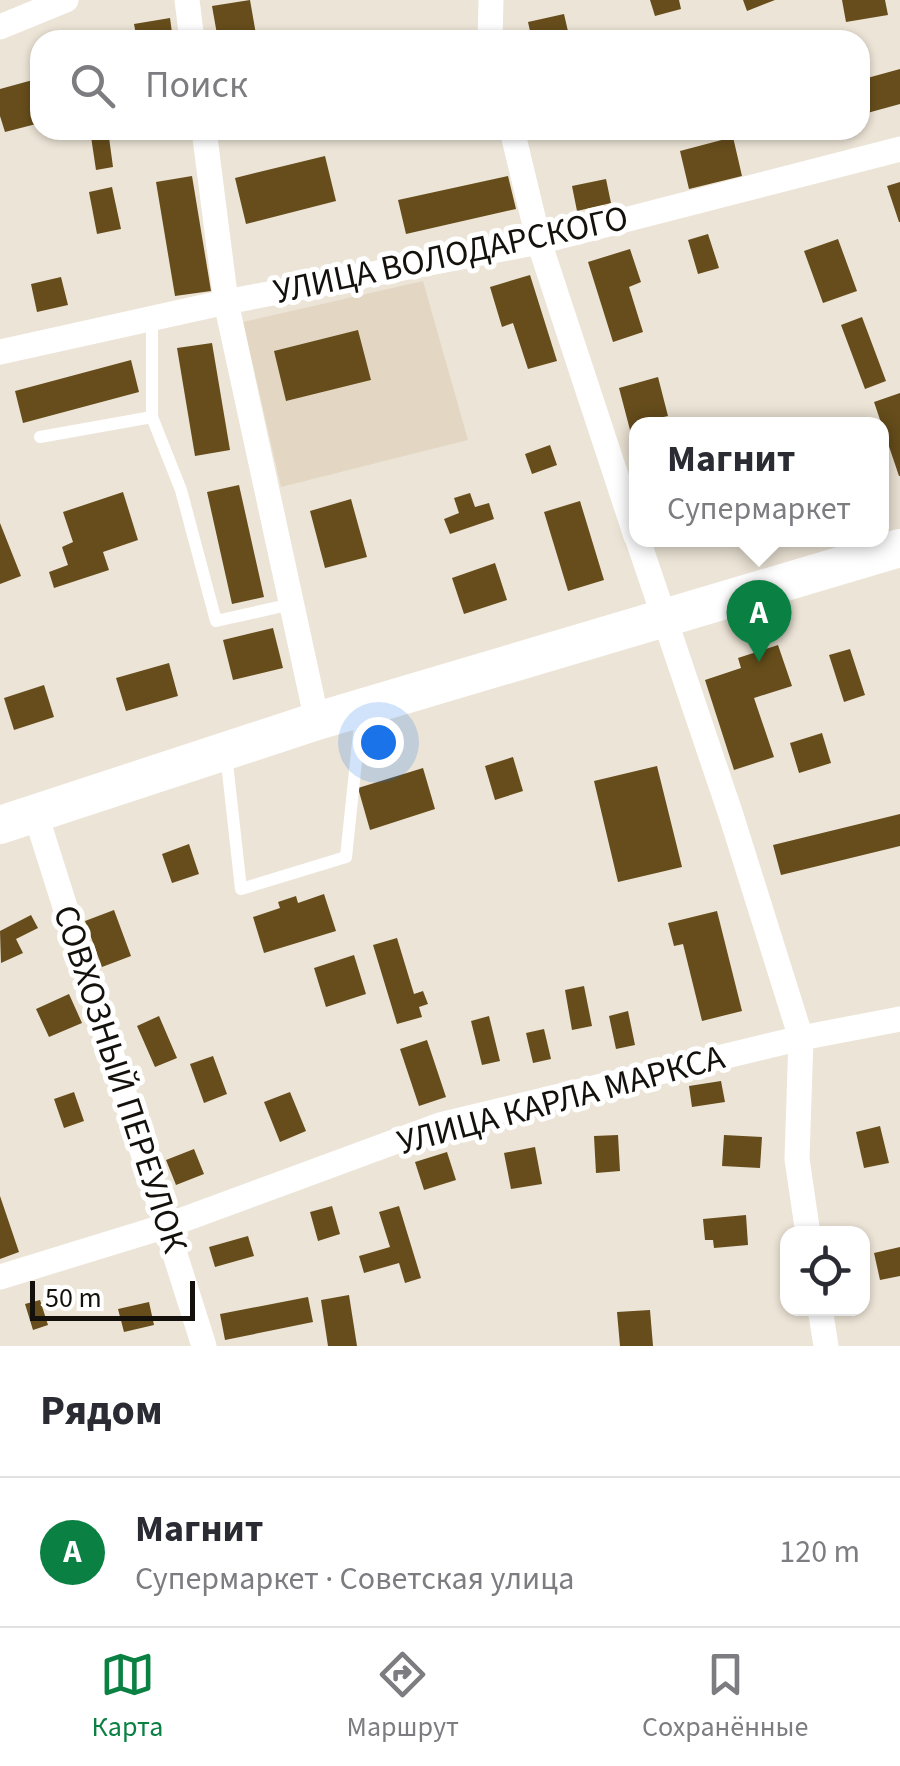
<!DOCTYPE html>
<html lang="ru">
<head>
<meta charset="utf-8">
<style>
  :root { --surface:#fff; --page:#f2f2f3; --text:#2b2b33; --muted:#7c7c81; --line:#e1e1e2; --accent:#0b8043 }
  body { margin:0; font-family:"Source Sans 3",sans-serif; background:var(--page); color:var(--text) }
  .controls { position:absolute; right:30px; bottom:30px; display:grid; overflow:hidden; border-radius:20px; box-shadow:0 2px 8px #0004 }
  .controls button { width:90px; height:90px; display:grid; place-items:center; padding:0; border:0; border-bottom:2px solid var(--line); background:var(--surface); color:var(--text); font:50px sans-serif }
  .scale { position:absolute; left:30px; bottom:25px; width:165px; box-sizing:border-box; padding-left:10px; border:5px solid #14110d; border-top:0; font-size:28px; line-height:35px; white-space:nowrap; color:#14110d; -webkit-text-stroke:8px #fff; paint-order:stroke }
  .you { position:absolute; left:378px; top:742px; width:35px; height:35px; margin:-25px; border:8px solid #fff; border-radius:50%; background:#1a73e8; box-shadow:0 0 0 15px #1a73e833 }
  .badge { display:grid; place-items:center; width:65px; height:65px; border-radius:50%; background:var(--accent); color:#fff; font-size:32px; font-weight:700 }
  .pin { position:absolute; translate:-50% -82px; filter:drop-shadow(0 2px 5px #0008) }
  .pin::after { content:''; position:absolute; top:52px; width:35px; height:30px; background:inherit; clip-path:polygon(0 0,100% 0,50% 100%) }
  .popup { position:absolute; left:629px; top:417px; width:260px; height:130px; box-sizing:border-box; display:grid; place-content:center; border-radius:20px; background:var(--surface); filter:drop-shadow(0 2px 8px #0005); font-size:32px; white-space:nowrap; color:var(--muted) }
  .popup b { font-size:38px; color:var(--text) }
  .popup::after { content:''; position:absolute; left:50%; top:100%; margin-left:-20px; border:20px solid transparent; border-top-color:var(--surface) }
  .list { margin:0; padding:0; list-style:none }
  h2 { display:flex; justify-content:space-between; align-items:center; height:130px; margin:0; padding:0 40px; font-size:42px }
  h2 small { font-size:32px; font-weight:400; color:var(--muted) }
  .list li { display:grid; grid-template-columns:65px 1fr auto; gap:30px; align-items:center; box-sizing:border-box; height:150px; padding:0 40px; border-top:2px solid var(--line) }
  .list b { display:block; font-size:38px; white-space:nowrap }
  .list p { margin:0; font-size:32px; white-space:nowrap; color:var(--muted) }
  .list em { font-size:32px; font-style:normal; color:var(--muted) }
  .icon { flex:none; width:55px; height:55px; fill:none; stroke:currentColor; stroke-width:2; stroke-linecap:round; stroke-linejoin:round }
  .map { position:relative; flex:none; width:900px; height:1346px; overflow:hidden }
  .search { position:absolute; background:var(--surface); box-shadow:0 2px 8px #0004; left:30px; right:30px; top:30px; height:110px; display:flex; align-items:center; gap:25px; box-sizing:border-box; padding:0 35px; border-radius:30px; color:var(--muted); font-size:38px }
  .sheet { height:280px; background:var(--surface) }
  nav { display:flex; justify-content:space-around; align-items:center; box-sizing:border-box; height:140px; border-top:2px solid var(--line); background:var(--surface); font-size:28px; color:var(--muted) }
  nav a { display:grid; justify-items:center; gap:5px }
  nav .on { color:var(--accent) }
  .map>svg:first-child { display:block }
  .built { fill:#e3d7c3 }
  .building { fill:#664d1b }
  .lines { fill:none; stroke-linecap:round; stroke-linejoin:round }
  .lane { stroke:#fff; stroke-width:12 }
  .street { stroke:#fff; stroke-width:25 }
  .secondary { stroke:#fff; stroke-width:38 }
  .labels { text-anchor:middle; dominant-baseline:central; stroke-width:10; stroke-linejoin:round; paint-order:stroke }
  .street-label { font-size:35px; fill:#14110d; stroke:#fff }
</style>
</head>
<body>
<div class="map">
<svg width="900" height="1346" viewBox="0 0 900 1346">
  <rect width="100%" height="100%" fill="#ece4d6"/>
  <path class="built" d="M 423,281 L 468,440 L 281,487 L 243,322 Z"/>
  <path class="building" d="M 250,0 L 257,40 L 218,40 L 212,6 Z
    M 650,0 L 679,0 L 681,9 L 655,16 Z
    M 743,0 L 775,0 L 747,11 Z
    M 842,0 L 885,0 L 888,15 L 846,22 Z
    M 564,14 L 570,40 L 532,40 L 528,22 Z
    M 170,18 L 173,40 L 137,40 L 134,24 Z
    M 900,69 L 900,104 L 860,115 L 860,80 Z
    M 40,78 L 40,123 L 5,132 L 0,116 L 0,89 Z
    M 90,130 L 108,130 L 113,167 L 96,170 Z
    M 152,130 L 187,130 L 187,132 L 153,138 Z
    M 733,137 L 742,176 L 689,189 L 680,151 Z
    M 325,156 L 336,201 L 246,224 L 235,178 Z
    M 192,176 L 211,291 L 175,296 L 156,182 Z
    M 508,176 L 516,209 L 406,234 L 398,200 Z
    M 606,179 L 611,203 L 577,211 L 572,186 Z
    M 900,182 L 900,222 L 899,222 L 887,186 Z
    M 112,187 L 121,229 L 97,234 L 89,192 Z
    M 708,234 L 719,268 L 698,274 L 688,240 Z
    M 838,239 L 857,291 L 823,303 L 804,251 Z
    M 630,249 L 641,282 L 629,287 L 643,332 L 613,342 L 588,262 Z
    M 530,275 L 557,361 L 528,369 L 513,323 L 502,327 L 490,287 Z
    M 61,277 L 68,305 L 37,312 L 31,284 Z
    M 862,317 L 886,381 L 865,389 L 841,325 Z
    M 358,330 L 371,380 L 286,401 L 274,351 Z
    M 212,343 L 230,450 L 195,456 L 177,348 Z
    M 131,360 L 139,392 L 23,423 L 15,391 Z
    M 658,377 L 668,416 L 659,418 L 661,424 L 636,424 L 635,449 L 619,388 Z
    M 900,393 L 900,476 L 899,476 L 874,402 Z
    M 550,445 L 557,465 L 532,474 L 525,454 Z
    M 239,485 L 264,597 L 232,604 L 207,492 Z
    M 123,492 L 138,540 L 103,552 L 109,570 L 54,588 L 49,572 L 68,565 L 62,547 L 73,542 L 63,512 Z
    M 470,493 L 475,507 L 489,503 L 494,519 L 450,534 L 444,519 L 459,513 L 454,498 Z
    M 351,499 L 367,557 L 325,568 L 310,511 Z
    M 580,501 L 604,580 L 568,591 L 544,512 Z
    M 0,523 L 21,576 L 0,584 Z
    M 495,563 L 507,600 L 464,614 L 452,578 Z
    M 273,628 L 283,668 L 233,680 L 223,640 Z
    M 778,645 L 792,686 L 754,698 L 774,757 L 734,770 L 705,680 L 741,668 L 738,658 Z
    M 850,649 L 865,695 L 844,702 L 829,655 Z
    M 169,663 L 178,696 L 126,711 L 116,678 Z
    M 44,685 L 54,717 L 14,730 L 4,698 Z
    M 822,733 L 831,763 L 799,773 L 790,743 Z
    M 513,757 L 523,791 L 495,800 L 485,766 Z
    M 657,766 L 682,867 L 618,882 L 594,781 Z
    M 423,768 L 435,809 L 370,830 L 358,788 Z
    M 900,814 L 900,846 L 781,875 L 773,845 Z
    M 189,844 L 199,874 L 172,883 L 162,854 Z
    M 324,894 L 336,931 L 264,953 L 253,917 L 280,908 L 278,902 L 296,896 L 298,903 Z
    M 114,910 L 131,956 L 102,967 L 85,921 Z
    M 717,911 L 742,1011 L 702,1021 L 683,944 L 674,946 L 668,923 Z
    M 31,915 L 38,928 L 16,939 L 23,953 L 1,963 L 0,931 Z
    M 397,938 L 414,994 L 423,991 L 428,1004 L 419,1007 L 422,1017 L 397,1024 L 373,945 Z
    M 354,955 L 366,994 L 326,1007 L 314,968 Z
    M 584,986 L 592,1026 L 572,1030 L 565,990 Z
    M 69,994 L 82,1023 L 49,1037 L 36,1009 Z
    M 628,1011 L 635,1045 L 616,1049 L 609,1016 Z
    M 159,1016 L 177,1058 L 155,1067 L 137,1026 Z
    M 489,1016 L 500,1061 L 482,1065 L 471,1021 Z
    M 544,1029 L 551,1059 L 533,1063 L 526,1033 Z
    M 427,1040 L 446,1097 L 419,1106 L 400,1049 Z
    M 213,1056 L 227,1094 L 204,1103 L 190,1064 Z
    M 721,1081 L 725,1102 L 692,1107 L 689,1086 Z
    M 74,1092 L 84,1121 L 64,1128 L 54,1099 Z
    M 290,1092 L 306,1131 L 280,1142 L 264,1102 Z
    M 880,1126 L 889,1163 L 864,1168 L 856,1132 Z
    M 618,1135 L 620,1171 L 596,1173 L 594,1136 Z
    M 724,1135 L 762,1137 L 760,1168 L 722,1166 Z
    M 535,1147 L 542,1184 L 511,1189 L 504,1153 Z
    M 194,1149 L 204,1174 L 176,1185 L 166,1160 Z
    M 447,1152 L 456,1180 L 424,1190 L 415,1162 Z
    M 0,1196 L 19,1252 L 0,1259 Z
    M 332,1206 L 340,1234 L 318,1241 L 310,1212 Z
    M 399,1206 L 421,1278 L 405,1283 L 399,1263 L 364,1273 L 359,1256 L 390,1247 L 379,1212 Z
    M 746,1215 L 748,1245 L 714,1248 L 713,1240 L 705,1240 L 703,1219 Z
    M 248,1236 L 254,1256 L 215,1267 L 209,1247 Z
    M 900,1247 L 900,1276 L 880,1280 L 874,1253 Z
    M 349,1295 L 357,1346 L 328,1346 L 321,1300 Z
    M 308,1297 L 313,1322 L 225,1340 L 220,1314 Z
    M 40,1300 L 48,1325 L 33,1330 L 25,1304 Z
    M 149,1302 L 154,1325 L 124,1332 L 118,1309 Z
    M 650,1310 L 653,1346 L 620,1346 L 617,1312 Z"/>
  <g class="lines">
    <path class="lane" d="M 152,318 L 152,417 L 181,490 L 216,621 L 292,604
      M 40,437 L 152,417
      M 226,754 L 241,889 L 346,857 L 361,714"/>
    <path class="street" d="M 187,0 L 192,40
      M 0,27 L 66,0
      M 490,40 L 491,0
      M 204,130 L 226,302 L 317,721
      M 512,130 L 539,242 L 636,536
      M 0,352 L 226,302 L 539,242 L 900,149
      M 638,540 L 731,815 L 801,1038 L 797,1159 L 808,1234
      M 35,812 L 204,1346
      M 0,1277 L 166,1226 L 440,1125 L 801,1038 L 900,1019
      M 820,1308 L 826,1346"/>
    <path class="secondary" d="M 0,825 L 317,721 L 900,548"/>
  </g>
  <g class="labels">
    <g class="street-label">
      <text transform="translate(451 255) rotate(-12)">УЛИЦА ВОЛОДАРСКОГО</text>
      <text transform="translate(120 1079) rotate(72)">СОВХОЗНЫЙ ПЕРЕУЛОК</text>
      <text transform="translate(561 1100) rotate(-15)">УЛИЦА КАРЛА МАРКСА</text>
    </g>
  </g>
</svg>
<div class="controls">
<button><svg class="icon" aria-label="locate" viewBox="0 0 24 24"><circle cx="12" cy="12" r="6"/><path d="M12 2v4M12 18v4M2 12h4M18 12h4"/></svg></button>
</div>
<div class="scale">50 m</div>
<div class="you"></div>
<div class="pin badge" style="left:759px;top:662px">A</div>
<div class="popup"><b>Магнит</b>Супермаркет</div>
<div class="search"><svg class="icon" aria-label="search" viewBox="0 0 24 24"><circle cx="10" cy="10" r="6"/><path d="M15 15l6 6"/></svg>Поиск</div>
</div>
<section class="sheet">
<h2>Рядом<small></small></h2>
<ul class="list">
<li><span class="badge">A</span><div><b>Магнит</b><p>Супермаркет · Советская улица</p></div><em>120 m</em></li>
</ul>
</section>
<nav>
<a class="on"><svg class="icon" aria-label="map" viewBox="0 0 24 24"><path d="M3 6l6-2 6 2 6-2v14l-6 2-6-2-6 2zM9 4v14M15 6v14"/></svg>Карта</a>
<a><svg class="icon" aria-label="directions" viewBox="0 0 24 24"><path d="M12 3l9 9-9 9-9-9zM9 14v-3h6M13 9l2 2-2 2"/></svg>Маршрут</a>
<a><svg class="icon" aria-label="saved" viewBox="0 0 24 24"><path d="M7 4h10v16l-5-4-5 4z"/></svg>Сохранённые</a>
</nav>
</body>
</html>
